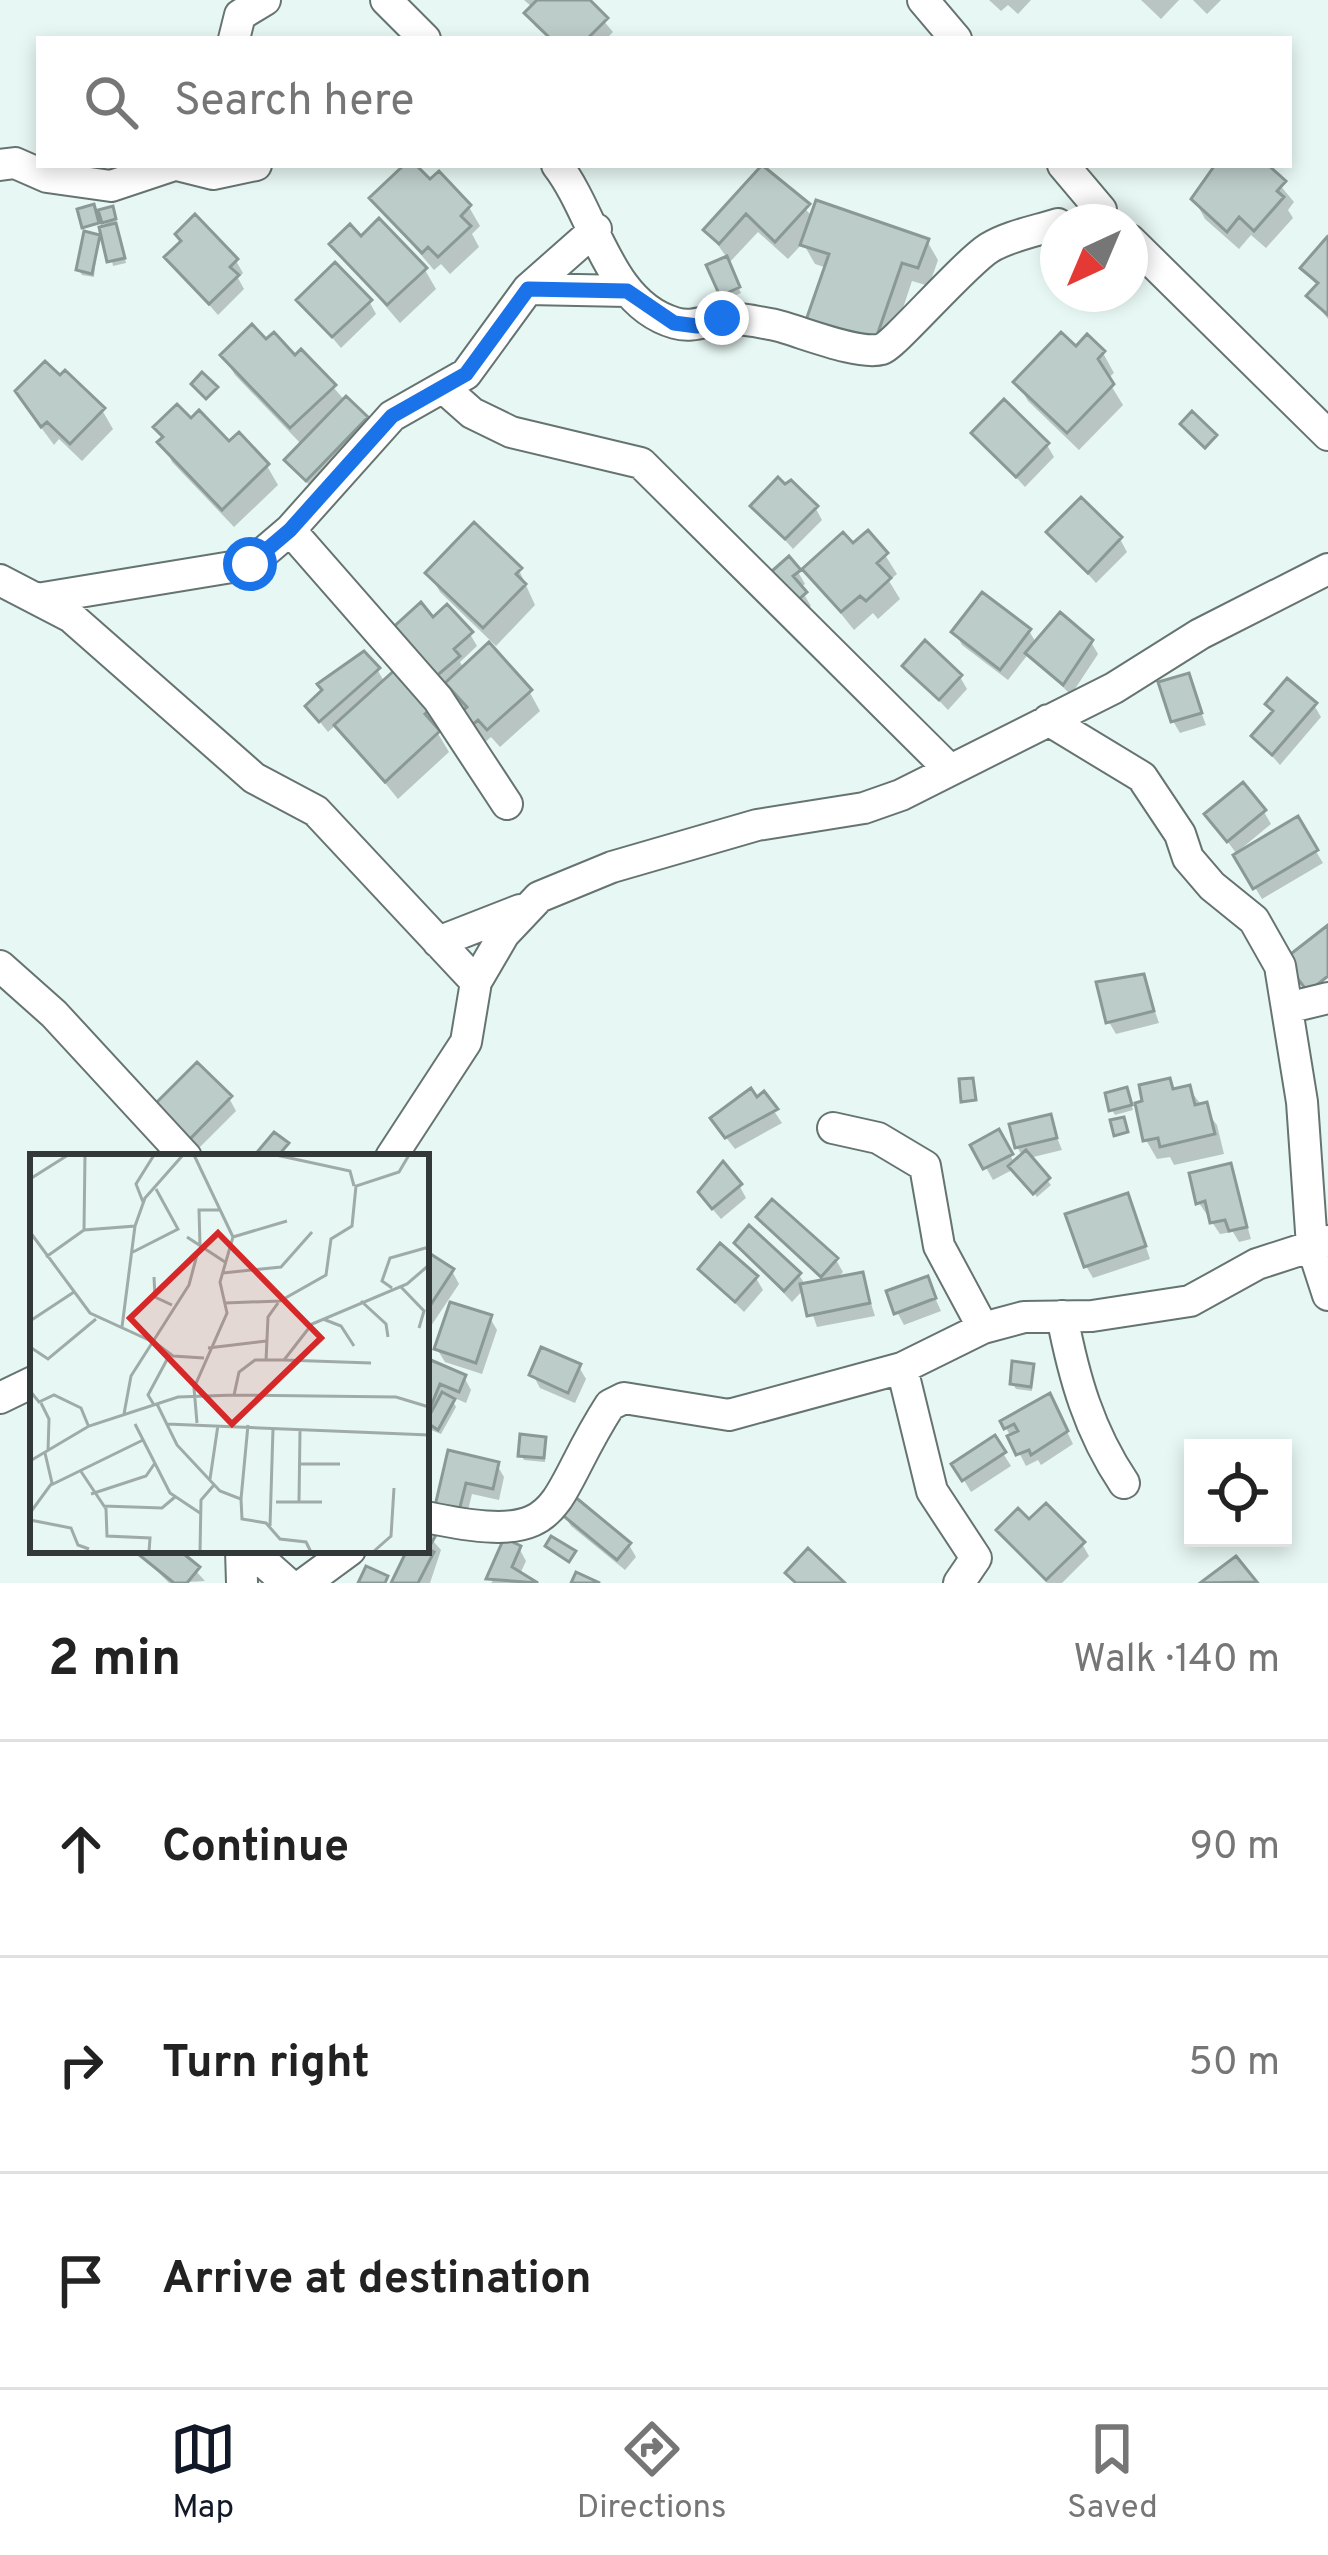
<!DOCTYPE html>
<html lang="en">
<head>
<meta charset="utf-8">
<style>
  :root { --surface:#fff; --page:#f6f6f6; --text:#222; --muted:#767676; --line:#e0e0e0; --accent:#111827 }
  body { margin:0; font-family:Overpass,sans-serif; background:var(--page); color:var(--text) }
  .controls { position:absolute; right:36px; bottom:36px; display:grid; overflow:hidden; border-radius:0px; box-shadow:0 6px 18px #0003 }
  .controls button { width:108px; height:108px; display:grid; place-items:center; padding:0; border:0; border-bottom:3px solid var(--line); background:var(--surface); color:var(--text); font:60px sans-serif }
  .compass { position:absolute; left:1040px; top:204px; width:108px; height:108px; border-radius:50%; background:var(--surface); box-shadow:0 6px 18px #0003; rotate:224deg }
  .stop { position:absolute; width:36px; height:36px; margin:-27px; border:9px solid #1a73e8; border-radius:50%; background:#fff }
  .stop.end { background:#1a73e8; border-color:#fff; box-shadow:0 3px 12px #0008 }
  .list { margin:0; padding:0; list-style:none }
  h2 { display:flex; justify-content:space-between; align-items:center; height:156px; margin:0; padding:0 48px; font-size:51px }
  h2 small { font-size:39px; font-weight:400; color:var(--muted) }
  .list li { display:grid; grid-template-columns:78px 1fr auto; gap:36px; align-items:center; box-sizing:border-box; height:216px; padding:0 48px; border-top:3px solid var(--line) }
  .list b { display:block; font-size:45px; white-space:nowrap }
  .list em { font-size:39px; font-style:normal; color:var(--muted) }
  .icon { flex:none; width:66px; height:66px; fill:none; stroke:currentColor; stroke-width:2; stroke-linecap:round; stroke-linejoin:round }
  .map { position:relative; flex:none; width:1328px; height:1583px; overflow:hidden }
  .search { position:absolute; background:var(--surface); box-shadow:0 6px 18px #0003; left:36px; right:36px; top:36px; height:132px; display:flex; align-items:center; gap:30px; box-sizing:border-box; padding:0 42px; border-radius:0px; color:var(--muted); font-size:45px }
  .sheet { height:804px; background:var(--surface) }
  nav { display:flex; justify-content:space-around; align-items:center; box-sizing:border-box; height:168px; border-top:3px solid var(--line); background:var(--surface); font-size:33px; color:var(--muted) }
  nav a { display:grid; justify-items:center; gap:6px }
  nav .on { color:var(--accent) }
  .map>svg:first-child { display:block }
  .shadow { fill:#0003 }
  .building { fill:#bcccc8; stroke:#8a9995; stroke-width:3 }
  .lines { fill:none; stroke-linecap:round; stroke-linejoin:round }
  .minor-casing { stroke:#667471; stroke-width:34 }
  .minor { stroke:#fff; stroke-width:30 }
  .route { stroke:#1a73e8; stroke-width:15 }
  .inset-road { fill:none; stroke:#9faba8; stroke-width:3 }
  .view { fill:#d62828; fill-opacity:0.15; stroke:#d62828; stroke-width:6 }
  .inset-edge { fill:none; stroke:#333938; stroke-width:6 }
</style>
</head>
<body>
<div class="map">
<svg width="1328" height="1583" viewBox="0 0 1328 1583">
  <rect width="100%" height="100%" fill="#e7f7f3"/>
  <path class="shadow" d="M 524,0 L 586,0 L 613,32 L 606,39 L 549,39 L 535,26 L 528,13 L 533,8 Z
    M 989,0 L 1031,0 L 1018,14 L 1008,5 L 1001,11 Z
    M 1141,0 L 1179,0 L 1161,19 Z
    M 1193,0 L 1221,0 L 1207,14 Z
    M 409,165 L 469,207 L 480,226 L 472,234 L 479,247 L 450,274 L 441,264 L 434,270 L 373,199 Z
    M 1221,165 L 1263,165 L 1294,202 L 1288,210 L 1293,218 L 1266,248 L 1251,235 L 1239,249 L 1205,219 L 1194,199 Z
    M 764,167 L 813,217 L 927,241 L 938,260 L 929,286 L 912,281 L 884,365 L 820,342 L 827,268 L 815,264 L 803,243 L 788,259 L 758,232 L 728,264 L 741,293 L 725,300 L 728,259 L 707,230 Z
    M 114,214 L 126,263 L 113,266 L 105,221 Z
    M 98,237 L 94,277 L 82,275 L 79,270 Z
    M 361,240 L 425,270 L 436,289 L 400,323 L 333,245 Z
    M 183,243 L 236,261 L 243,273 L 238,278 L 244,289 L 218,315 L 168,258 Z
    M 1328,243 L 1328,319 L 1310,296 L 1318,287 L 1303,268 Z
    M 300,300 L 369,301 L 376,314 L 341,348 Z
    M 266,343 L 333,387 L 373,432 L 315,492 L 288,460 L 302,445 L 235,375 L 223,356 Z
    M 1076,350 L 1103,353 L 1114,373 L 1107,379 L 1123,405 L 1079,450 L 1028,401 L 1017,382 Z
    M 102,410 L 113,429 L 82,461 L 59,439 L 54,445 L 31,414 Z
    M 157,427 L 229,446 L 267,466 L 278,485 L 234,527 L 172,462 Z
    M 975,433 L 1047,445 L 1054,457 L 1025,487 Z
    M 754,506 L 815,507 L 822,520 L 793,549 Z
    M 1050,532 L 1120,539 L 1127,552 L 1096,583 Z
    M 853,547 L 885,555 L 897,574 L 889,581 L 900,599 L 878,619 L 873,613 L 854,630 L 806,570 Z
    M 519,570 L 535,605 L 496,646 L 440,592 L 429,573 Z
    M 798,572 L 805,584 L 800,588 L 811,606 L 798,617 L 775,591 Z
    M 433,621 L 470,634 L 477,646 L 460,662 L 464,669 L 529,691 L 540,711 L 500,747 L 491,737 L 484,743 L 448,683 L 441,690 L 400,644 Z
    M 1029,631 L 1037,644 L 1091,642 L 1098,654 L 1071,695 L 1029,653 L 1008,680 L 962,645 L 955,632 Z
    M 906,666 L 960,677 L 967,689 L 948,710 Z
    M 377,669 L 385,683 L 398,671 L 443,727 L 437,732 L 449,752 L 398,799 L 337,724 L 328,732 L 308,707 Z
    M 1187,676 L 1206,725 L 1180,733 L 1173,721 Z
    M 1268,704 L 1314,705 L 1321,717 L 1280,765 L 1255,737 L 1274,715 Z
    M 1264,812 L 1271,824 L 1236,853 L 1208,815 Z
    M 1297,820 L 1323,863 L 1262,899 L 1237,857 Z
    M 1143,977 L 1159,1023 L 1116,1034 L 1109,1022 Z
    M 1189,1089 L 1217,1125 L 1224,1154 L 1174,1165 L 1170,1157 L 1157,1159 L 1146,1140 L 1174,1092 Z
    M 764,1096 L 782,1123 L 735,1149 L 721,1131 Z
    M 1129,1096 L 1133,1110 L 1115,1115 L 1112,1110 Z
    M 229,1098 L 236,1111 L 195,1152 L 163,1120 Z
    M 1049,1118 L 1062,1150 L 1029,1158 L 1051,1185 L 1037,1197 L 1014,1169 L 993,1180 L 974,1146 L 998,1133 L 1015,1164 L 1023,1157 L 1017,1147 Z
    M 1230,1166 L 1251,1239 L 1239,1242 L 1233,1232 L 1220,1234 L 1199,1203 Z
    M 739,1185 L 746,1198 L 721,1219 L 709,1205 Z
    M 1133,1209 L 1150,1259 L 1093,1278 L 1086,1266 Z
    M 760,1217 L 836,1260 L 843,1272 L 835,1281 L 862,1275 L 875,1316 L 817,1327 L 804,1289 L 792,1302 L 737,1244 L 799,1275 L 806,1286 L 825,1283 Z
    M 426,1255 L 452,1271 L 459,1284 L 431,1326 L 426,1323 Z
    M 701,1269 L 756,1278 L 763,1290 L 744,1312 Z
    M 927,1280 L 941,1311 L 904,1325 L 897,1312 Z
    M 490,1318 L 497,1330 L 482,1374 L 445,1362 L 437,1349 Z
    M 426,1361 L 464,1377 L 471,1390 L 466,1403 L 450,1396 L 456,1407 L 441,1434 L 426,1428 Z
    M 579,1367 L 586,1379 L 575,1403 L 540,1388 L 533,1375 Z
    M 1032,1367 L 1032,1391 L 1016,1389 L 1013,1384 Z
    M 1056,1409 L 1073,1444 L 1041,1465 L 1038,1460 L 1026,1466 L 1003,1422 Z
    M 994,1439 L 1011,1466 L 971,1492 L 955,1465 Z
    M 544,1440 L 545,1462 L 524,1460 L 521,1455 Z
    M 450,1454 L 497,1465 L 504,1477 L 499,1500 L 472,1494 L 465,1522 L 445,1518 Z
    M 563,1513 L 629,1545 L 636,1557 L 625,1570 L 571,1526 Z
    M 1029,1523 L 1082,1544 L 1089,1556 L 1062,1583 L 1047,1583 L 1000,1530 Z
    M 426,1533 L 441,1550 L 430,1583 L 394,1583 L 411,1550 L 426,1550 Z
    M 519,1548 L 526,1561 L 520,1574 L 538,1583 L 491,1583 Z
    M 136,1550 L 191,1550 L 184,1558 L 205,1581 L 169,1583 Z"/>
  <path class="building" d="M 537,0 L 590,0 L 608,18 L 587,39 L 551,39 L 524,13 Z
    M 404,165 L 416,165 L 430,179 L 439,171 L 471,205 L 461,216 L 471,226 L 438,257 L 428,247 L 422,253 L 369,198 Z
    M 762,165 L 810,204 L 775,242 L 746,214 L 719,244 L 703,230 Z
    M 1215,165 L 1268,165 L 1286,181 L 1277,191 L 1284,197 L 1254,231 L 1239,217 L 1227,232 L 1191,199 Z
    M 816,200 L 929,239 L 918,268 L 902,263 L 873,347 L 805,323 L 829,254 L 800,245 Z
    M 94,204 L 99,223 L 82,228 L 77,209 Z
    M 113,206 L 116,219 L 102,223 L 98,210 Z
    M 195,214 L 238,259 L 230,267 L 239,275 L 209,304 L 164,257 L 181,241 L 175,234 Z
    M 379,218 L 427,268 L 387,305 L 329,244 L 350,224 L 361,236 Z
    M 116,223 L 125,258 L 107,262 L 99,227 Z
    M 84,231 L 100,235 L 92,274 L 76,270 Z
    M 1327,237 L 1328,239 L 1328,315 L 1306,296 L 1318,283 L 1300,268 Z
    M 727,256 L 740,287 L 720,296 L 706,265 Z
    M 335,262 L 372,300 L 332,337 L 296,300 Z
    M 252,324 L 266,339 L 274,332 L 295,355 L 301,349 L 336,385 L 290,428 L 220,355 Z
    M 1061,332 L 1076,346 L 1087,334 L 1105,351 L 1098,359 L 1114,384 L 1067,433 L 1013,382 Z
    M 45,361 L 60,375 L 65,370 L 105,408 L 70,444 L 47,422 L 41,427 L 15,391 Z
    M 202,372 L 218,387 L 206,399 L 191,384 Z
    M 346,396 L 368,417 L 306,481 L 284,460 Z
    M 1004,399 L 1049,443 L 1016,477 L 971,433 Z
    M 177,404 L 191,418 L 199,410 L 229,441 L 239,432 L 269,464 L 222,510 L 157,442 L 163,437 L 153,427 Z
    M 1192,411 L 1217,435 L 1205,448 L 1180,424 Z
    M 778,477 L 785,484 L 791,480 L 818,506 L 785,539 L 750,506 Z
    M 1081,497 L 1122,537 L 1088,573 L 1046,532 Z
    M 474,522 L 522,568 L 516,574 L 526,584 L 483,628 L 425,573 Z
    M 868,530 L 888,553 L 877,563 L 891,578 L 866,601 L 860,596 L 841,612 L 802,569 L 843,532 L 853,543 Z
    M 789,556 L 801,570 L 793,576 L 807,592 L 790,607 L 764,578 Z
    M 982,592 L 1031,629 L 1000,670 L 951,632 Z
    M 421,602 L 433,617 L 447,604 L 473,632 L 454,649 L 460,656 L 433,679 L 389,631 Z
    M 1060,612 L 1093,640 L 1063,685 L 1025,653 Z
    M 925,640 L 962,675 L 939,700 L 902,666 Z
    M 489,642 L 532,690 L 487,730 L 478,720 L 471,726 L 460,713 L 467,707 L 445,683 Z
    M 364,651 L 380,668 L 319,722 L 305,706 L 322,690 L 317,684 Z
    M 398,667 L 434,706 L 425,714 L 440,731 L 385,782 L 334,725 Z
    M 1189,673 L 1202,713 L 1171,722 L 1158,682 Z
    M 1287,678 L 1317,703 L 1272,755 L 1251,736 L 1273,711 L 1265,704 Z
    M 1243,782 L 1266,810 L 1227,842 L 1204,814 Z
    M 1298,816 L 1318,850 L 1253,889 L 1233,855 Z
    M 1328,925 L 1328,976 L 1308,992 L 1283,960 Z
    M 1144,974 L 1154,1011 L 1106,1023 L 1096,982 Z
    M 197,1062 L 232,1096 L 187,1142 L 152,1107 Z
    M 973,1078 L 976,1100 L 961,1102 L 959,1079 Z
    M 1170,1078 L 1173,1089 L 1190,1085 L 1195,1105 L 1207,1102 L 1215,1134 L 1160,1147 L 1158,1138 L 1143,1141 L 1135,1103 L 1142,1101 L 1139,1085 Z
    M 1127,1087 L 1132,1105 L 1109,1111 L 1105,1093 Z
    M 751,1088 L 757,1097 L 764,1091 L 778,1109 L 725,1138 L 710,1118 Z
    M 1051,1114 L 1057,1138 L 1015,1148 L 1009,1124 Z
    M 1124,1117 L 1128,1132 L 1114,1136 L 1110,1120 Z
    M 999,1129 L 1013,1154 L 983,1169 L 970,1145 Z
    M 274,1132 L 289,1143 L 277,1157 L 253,1157 Z
    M 1026,1150 L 1050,1178 L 1033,1194 L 1008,1166 Z
    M 723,1161 L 742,1184 L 712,1209 L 698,1192 Z
    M 1231,1163 L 1247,1227 L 1229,1231 L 1225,1220 L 1210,1223 L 1205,1201 L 1196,1204 L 1189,1173 Z
    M 1128,1193 L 1146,1246 L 1084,1267 L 1065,1214 Z
    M 772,1199 L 838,1258 L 821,1277 L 756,1217 Z
    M 749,1225 L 801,1273 L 784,1291 L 734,1243 Z
    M 720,1243 L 758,1276 L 735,1302 L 698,1269 Z
    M 426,1251 L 454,1269 L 426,1312 Z
    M 863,1272 L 870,1303 L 807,1316 L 800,1284 Z
    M 928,1276 L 936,1298 L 894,1314 L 886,1291 Z
    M 450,1302 L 492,1315 L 476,1363 L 434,1349 Z
    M 541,1347 L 581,1364 L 568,1393 L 529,1375 Z
    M 426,1358 L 466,1375 L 459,1392 L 440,1384 L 426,1418 Z
    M 1012,1361 L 1034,1364 L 1031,1387 L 1010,1384 Z
    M 442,1392 L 455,1399 L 438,1430 L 426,1422 Z
    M 1050,1393 L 1068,1431 L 1031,1455 L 1029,1450 L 1016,1455 L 1007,1436 L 1018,1431 L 1014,1424 L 1004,1429 L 1000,1421 Z
    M 520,1434 L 546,1437 L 544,1458 L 518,1456 Z
    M 995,1435 L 1006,1452 L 962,1481 L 951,1464 Z
    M 448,1450 L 499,1462 L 493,1489 L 466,1483 L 459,1511 L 435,1506 Z
    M 574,1496 L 631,1543 L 617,1560 L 560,1513 Z
    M 1046,1503 L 1085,1542 L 1046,1580 L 996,1530 L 1018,1508 L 1029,1519 Z
    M 426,1530 L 436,1535 L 428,1549 L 434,1552 L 418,1583 L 391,1583 L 407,1550 L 426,1550 Z
    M 551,1536 L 576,1551 L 569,1562 L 545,1546 Z
    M 504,1538 L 521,1546 L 512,1567 L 538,1583 L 486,1579 Z
    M 808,1548 L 845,1583 L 796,1583 L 785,1573 Z
    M 133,1550 L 179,1550 L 200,1567 L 187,1583 L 174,1583 Z
    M 1236,1556 L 1257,1582 L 1200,1583 Z
    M 366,1566 L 388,1576 L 385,1583 L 358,1583 Z
    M 576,1572 L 600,1583 L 571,1583 Z"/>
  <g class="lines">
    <g class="minor-casing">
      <path id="minor" d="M 386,0 L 425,39
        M 923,0 L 956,39
        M 234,39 L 240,15 L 265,0
        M 0,165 L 15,163 L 47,177 L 111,186 L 174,165
        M 177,165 L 213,174 L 256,165
        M 557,165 C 595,214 608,304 675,323 C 692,328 704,321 720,319 C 736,317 759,322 775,325 C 800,331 859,356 882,349 C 892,347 965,263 989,248 C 1008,236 1036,231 1058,224
        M 1063,165 L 1101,210
        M 1130,240 L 1328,435
        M 528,289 L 627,291
        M 446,390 L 472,413 L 511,432 L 641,463 L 949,769
        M 290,530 L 438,699 L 507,804
        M 0,580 L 71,617 L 254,778 L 316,811 L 476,982
        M 37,599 L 250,564 L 290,530 L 392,416 L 466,374 L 528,289 L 596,229
        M 1048,720 L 1142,777 L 1180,834 L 1188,858 L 1212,886 L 1254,920 L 1280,966 L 1302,1102 L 1312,1246 L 1328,1295
        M 438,942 L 520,910
        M 0,966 L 54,1014 L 186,1157
        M 1287,1008 L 1328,998
        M 833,1128 L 878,1138 L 925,1166 L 939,1246 L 983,1328
        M 391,1157 L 466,1042 L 476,982 L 504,934 L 539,897 L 612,867 L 757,825 L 864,808 L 901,795 L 1114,688 L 1200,634 L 1328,569
        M 1062,1316 C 1074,1378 1089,1431 1124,1483
        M 902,1368 L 932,1491 L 976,1558 L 959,1583
        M 0,1398 L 33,1382
        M 426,1517 C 571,1548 545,1505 610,1405 L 624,1398 L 729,1415 L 902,1368 L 983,1328 L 1024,1317 L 1092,1316 L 1190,1301 L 1257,1264 L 1328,1241
        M 241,1550 L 242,1583
        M 250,1550 L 287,1583
        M 305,1583 L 350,1550"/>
    </g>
    <use href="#minor" class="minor"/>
  </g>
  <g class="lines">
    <path class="route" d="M 250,564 L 290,530 L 392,416 L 466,374 L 528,289 L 627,291 L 674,323 L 697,326 L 722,318"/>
  </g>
  <g transform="translate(30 1154)">
    <rect width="399" height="399" fill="#e7f7f3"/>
    <path class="inset-road" d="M 164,1 L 203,83 L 190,128 L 197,159 L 164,234 L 167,269M 246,1 L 320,17 L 324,32M 0,25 L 38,1M 113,48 L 106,30 L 124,1M 54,76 L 55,1M 0,78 L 60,159 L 121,187M 157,83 L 195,108M 203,83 L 257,67M 170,91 L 169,56 L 189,56M 101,99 L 148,75 L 126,35M 16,103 L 54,76 L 105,72 L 115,44 L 153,1M 193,119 L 251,113 L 282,78M 124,123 L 125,143 L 142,151M 371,133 L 394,157 L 389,174M 362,134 L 352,127 L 360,104 L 399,93M 331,147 L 356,170 L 358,183M 195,149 L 250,147 L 296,121 L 301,85 L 322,72 L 326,32 L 369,18 L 379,1M 293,165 L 311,172 L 324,192M 0,167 L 44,138M 92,173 L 105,72M 119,184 L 143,202 L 174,204M 0,193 L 18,205 L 66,165M 178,194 L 236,187M 254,206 L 341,209M 236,207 L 238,163 L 248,149M 0,237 L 9,248 L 24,241 L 51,254 L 58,271M 204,241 L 366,243 L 399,253M 11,249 L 19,265 L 18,297M 127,250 L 147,291 L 190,337 L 211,345 L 212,365 L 236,369 L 250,385 L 276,388 L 281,398M 124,251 L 118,241 L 140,200M 94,260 L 101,222 L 159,131 L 168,97M 105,270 L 140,339 L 170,359M 137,270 L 399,281M 0,307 L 59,272 L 148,243 L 204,241 L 209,218 L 225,206 L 254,206 L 282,170 L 377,130 L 399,111M 270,310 L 310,310M 50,316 L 76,355 L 77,382 L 120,384 L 119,398M 180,325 L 188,271M 21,331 L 113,286M 61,340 L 116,322 L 125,309M 211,345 L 218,271M 269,347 L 270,277M 246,348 L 292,348M 73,352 L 132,354 L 145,343M 0,359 L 22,329 L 15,299M 0,366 L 41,374 L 48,391 L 59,395M 240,372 L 243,275M 170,398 L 171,346 L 184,331M 343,398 L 361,382 L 364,334"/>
    <path class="view" d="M 188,79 L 291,184 L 202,270 L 100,164 Z"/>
    <rect width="399" height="399" class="inset-edge"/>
  </g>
</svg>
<div class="controls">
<button><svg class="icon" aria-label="locate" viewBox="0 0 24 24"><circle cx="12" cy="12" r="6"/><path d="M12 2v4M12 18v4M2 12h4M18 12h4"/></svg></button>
</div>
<svg class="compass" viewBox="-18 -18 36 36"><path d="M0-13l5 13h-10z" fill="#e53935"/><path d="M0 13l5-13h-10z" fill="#767676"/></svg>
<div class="stop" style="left:250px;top:564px"></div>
<div class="stop end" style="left:722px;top:318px"></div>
<div class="search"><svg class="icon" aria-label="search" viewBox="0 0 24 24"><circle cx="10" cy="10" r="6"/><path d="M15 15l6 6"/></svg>Search here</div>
</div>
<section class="sheet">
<h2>2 min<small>Walk · 140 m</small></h2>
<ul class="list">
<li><svg class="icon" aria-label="ahead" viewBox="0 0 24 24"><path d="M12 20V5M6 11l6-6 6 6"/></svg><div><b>Continue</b></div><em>90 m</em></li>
<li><svg class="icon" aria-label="right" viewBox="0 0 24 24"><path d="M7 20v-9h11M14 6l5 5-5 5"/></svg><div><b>Turn right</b></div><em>50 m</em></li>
<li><svg class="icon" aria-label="arrive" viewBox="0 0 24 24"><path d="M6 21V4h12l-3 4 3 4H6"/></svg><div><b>Arrive at destination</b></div></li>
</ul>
</section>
<nav>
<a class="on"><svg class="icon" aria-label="map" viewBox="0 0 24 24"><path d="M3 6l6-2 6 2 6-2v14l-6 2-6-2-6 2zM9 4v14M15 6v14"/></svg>Map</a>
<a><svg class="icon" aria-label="directions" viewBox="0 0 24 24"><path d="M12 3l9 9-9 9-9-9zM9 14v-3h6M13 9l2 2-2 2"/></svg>Directions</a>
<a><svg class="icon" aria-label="saved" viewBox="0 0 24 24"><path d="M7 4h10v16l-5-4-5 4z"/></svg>Saved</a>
</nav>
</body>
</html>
